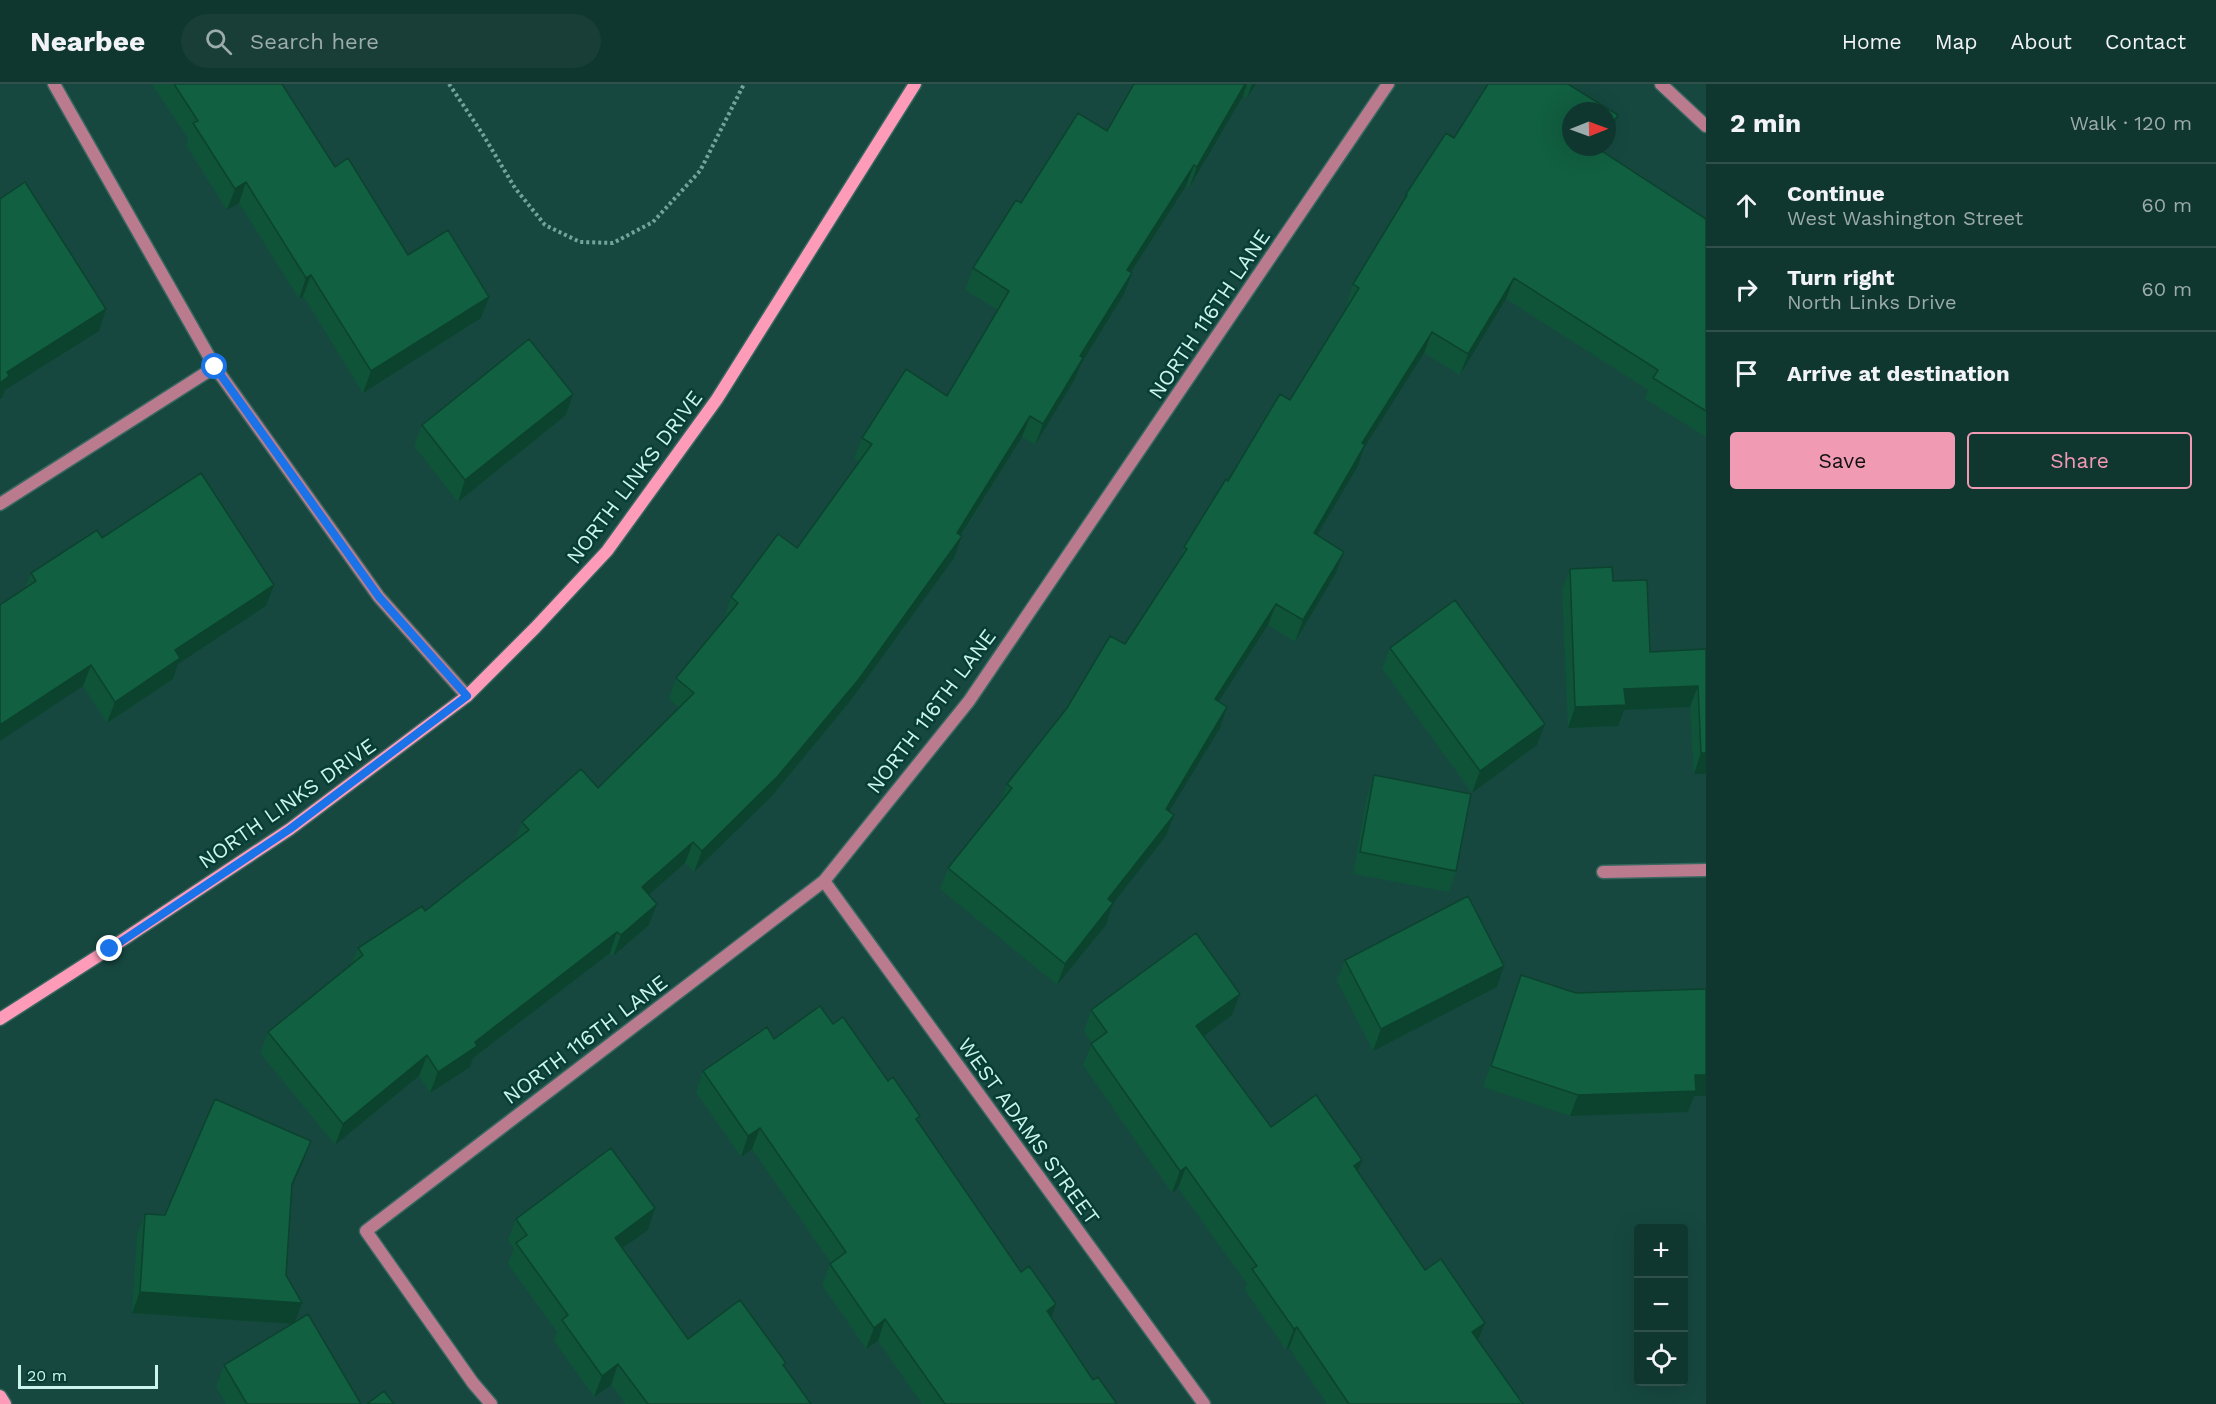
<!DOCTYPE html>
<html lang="en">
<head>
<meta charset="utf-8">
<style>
  :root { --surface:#103630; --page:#193e38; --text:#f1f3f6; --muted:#9cabab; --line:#30504c; --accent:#f19ab3 }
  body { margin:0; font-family:"Work Sans",sans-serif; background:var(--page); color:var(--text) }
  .controls { position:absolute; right:18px; bottom:18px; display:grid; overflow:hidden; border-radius:6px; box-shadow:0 6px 24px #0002 }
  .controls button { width:54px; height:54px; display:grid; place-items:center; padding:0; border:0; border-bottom:2px solid var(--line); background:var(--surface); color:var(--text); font:30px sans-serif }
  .compass { position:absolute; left:1562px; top:18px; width:54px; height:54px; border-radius:50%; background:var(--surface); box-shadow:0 6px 24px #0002; rotate:89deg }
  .scale { position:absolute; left:18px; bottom:15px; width:140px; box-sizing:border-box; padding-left:6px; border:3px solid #cbf5ec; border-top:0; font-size:16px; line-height:21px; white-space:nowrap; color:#cbf5ec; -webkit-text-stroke:4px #083d36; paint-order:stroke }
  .stop { position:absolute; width:18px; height:18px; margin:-14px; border:4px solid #1a73e8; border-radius:50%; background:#fff }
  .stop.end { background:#1a73e8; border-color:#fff; box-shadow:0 2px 6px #0008 }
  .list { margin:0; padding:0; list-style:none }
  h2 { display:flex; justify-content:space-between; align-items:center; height:78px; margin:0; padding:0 24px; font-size:26px }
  h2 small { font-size:20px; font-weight:400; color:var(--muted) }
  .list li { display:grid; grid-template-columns:39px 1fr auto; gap:18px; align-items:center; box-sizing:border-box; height:84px; padding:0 24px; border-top:2px solid var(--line) }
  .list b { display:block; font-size:22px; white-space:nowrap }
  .list p { margin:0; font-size:20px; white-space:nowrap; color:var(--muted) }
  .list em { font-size:20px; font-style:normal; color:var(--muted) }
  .actions { display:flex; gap:12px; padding:18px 24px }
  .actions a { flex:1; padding:14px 0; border:2px solid var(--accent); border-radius:6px; text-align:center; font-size:21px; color:var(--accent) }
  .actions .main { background:var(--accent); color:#111 }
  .icon { flex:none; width:33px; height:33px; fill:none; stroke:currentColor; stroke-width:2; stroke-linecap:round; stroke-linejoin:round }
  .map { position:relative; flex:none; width:1706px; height:1320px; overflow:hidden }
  header { display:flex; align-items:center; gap:36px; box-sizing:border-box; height:84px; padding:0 30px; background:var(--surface); border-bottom:2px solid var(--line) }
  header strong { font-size:28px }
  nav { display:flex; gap:33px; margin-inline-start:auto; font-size:21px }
  .search { width:420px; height:54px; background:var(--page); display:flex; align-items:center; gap:15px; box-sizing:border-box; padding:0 21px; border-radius:33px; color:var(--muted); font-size:22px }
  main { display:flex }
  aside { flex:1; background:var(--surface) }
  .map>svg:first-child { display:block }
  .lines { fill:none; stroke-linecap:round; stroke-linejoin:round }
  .street-casing { stroke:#37675f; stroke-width:15 }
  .secondary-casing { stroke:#37675f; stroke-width:15 }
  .path { stroke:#75a39a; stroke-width:4; stroke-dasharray:3 3; stroke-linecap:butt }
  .street { stroke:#b97b8d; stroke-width:12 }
  .secondary { stroke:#fe9bb9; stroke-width:12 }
  .wall { fill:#0f5338 }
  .shaded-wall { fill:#0c432e }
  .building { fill:#116041; stroke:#0c432e; stroke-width:1.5 }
  .route { stroke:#1a73e8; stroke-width:8 }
  .labels { text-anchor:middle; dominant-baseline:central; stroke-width:5; stroke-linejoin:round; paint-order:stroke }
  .street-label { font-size:21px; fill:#cbf5ec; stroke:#083d36 }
</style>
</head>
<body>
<header>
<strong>Nearbee</strong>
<div class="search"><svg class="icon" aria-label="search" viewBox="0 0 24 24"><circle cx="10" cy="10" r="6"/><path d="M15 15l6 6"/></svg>Search here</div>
<nav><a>Home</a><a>Map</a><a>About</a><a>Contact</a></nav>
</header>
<main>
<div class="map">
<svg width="1706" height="1320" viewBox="0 0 1706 1320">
  <rect width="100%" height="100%" fill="#164840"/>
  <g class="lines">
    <g class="street-casing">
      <path id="street" d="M 54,0 L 215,283 L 379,513 L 467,612
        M 1661,0 L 1706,42
        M 0,420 L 215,283
        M 1603,788 L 1706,786
        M 824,797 L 1204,1320
        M 491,1320 L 473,1299 L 366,1147 L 824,797 L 969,617 L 1388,0"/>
    </g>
    <g class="secondary-casing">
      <path id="secondary" d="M 0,935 L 109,865 L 290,745 L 467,612 L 535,544 L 607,467 L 717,315 L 915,0
        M 0,1312 L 5,1320"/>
    </g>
    <path class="path" d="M 449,0 L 482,49 L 515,104 L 545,141 L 580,158 L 613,159 L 653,138 L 700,87 L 744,0"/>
    <use href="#street" class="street"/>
    <use href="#secondary" class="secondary"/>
  </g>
  <path class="wall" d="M 152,0 L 282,0 L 335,83 L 408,171 L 489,213 L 481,234 L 363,309 L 303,212 L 299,215 L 239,119 L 227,126 L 186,61 L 188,54 Z
    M 1134,0 L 1256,0 L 1247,14 L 1243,12 L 1189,104 L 1186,102 L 1131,189 L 1132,189 L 1124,210 L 1081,280 L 1075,295 L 1035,361 L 1022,353 L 961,452 L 954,474 L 851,616 L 771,713 L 694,788 L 685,779 L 649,811 L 657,820 L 649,841 L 613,872 L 610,869 L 473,974 L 470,983 L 430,1009 L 419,992 L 335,1061 L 260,969 L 268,948 L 351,880 L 358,864 L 425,827 L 515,757 L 522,738 L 598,704 L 679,624 L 669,615 L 676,594 L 725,535 L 724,535 L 731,513 L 797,464 L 860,378 L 854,375 L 862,354 L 947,312 L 998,226 L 965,206 L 973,184 L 1021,119 L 1107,47 Z
    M 1618,31 L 1610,53 L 1601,67 L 1706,135 L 1706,353 L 1645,315 L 1648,306 L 1506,215 L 1460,291 L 1424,269 L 1364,364 L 1358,382 L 1317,451 L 1344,468 L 1336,489 L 1295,558 L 1268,541 L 1219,618 L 1227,623 L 1220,644 L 1169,727 L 1174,731 L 1166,752 L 1113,819 L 1106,841 L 1057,901 L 940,805 L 948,784 L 1000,719 L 1007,700 L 1125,560 L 1180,476 L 1184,463 L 1228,397 L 1290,316 L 1348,223 L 1346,222 L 1353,200 L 1403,118 L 1406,110 L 1454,54 Z
    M 573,310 L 566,331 L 458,418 L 414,362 L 422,341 Z
    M 102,454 L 274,501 L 266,522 L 178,580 L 173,595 L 107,639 L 83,602 L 25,504 L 31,489 Z
    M 1570,485 L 1613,497 L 1650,568 L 1706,565 L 1706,690 L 1694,690 L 1690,623 L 1624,626 L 1618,642 L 1568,644 L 1562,506 Z
    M 1390,564 L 1537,661 L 1472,709 L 1382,585 Z
    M 1374,691 L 1456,787 L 1449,808 L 1353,790 L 1367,712 Z
    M 1345,876 L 1497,903 L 1373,967 L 1337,897 Z
    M 1521,891 L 1694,1012 L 1688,1028 L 1570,1032 L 1483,1003 Z
    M 1091,926 L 1232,931 L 1204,952 L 1271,1043 L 1362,1076 L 1358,1088 L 1425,1186 L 1485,1239 L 1479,1257 L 1523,1320 L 1327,1320 L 1289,1264 L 1286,1266 L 1245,1206 L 1247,1200 L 1178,1104 L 1172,1109 L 1083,981 L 1092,959 L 1084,947 Z
    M 833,940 L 888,997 L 920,1032 L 918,1038 L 1021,1188 L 1056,1220 L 1051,1233 L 1093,1296 L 1117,1320 L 922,1320 L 878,1257 L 866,1265 L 822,1201 L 830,1180 L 831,1179 L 752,1065 L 741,1073 L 696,1008 L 703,987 L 774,955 Z
    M 311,1057 L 303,1078 L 291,1104 L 286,1191 L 295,1238 L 361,1320 L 226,1320 L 216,1303 L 224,1281 L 292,1240 L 132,1229 L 137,1151 L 145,1130 L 165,1131 Z
    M 655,1124 L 648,1146 L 622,1164 L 688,1255 L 784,1284 L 811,1320 L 625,1320 L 611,1301 L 594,1313 L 554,1257 L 557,1248 L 508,1180 L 514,1164 L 508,1156 L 516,1135 Z"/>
  <path class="shaded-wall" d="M 1245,0 L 1247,0 L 1243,12 L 1189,104 L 1197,83 Z
    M 1252,0 L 1256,0 L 1247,14 Z
    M 1618,31 L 1610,53 L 1607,57 L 1607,48 Z
    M 1194,81 L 1186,102 L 1119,207 L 1127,186 Z
    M 246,98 L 239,119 L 227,126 L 235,105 Z
    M 1132,189 L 1124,210 L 1081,280 L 1075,295 L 1035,361 L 1043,340 L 1080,272 Z
    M 311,191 L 303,212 L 299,215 L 306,194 Z
    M 1514,194 L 1506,215 L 1460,291 L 1468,270 Z
    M 489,213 L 481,234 L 363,309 L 371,287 Z
    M 106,225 L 99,247 L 5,306 L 2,314 L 0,315 L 0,299 L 7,288 Z
    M 1432,248 L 1424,269 L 1364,364 L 1358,382 L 1306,470 L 1314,449 L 1362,359 Z
    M 573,310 L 566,331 L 458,418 L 465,396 Z
    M 1030,332 L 1022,353 L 952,465 L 962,452 L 954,474 L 851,616 L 771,713 L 694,788 L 702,767 L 957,449 Z
    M 1344,468 L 1336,489 L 1295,558 L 1303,536 Z
    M 274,501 L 266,522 L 178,580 L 173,595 L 107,639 L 115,618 L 175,566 Z
    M 1276,520 L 1268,541 L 1207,636 L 1215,615 Z
    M 91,581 L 83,602 L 0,657 L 0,641 Z
    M 1698,602 L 1690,623 L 1624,626 L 1618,642 L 1568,644 L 1575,623 L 1624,605 Z
    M 1227,623 L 1220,644 L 1158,746 L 1166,725 Z
    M 1545,640 L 1537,661 L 1472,709 L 1480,687 Z
    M 1701,669 L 1706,669 L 1706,690 L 1694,690 Z
    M 1174,731 L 1166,752 L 1100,836 L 1108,815 Z
    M 693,758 L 685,779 L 634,824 L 642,803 Z
    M 1113,819 L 1106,841 L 1057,901 L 1065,880 Z
    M 657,820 L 649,841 L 613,872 L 621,851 Z
    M 617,848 L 610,869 L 473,974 L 470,983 L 430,1009 L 438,988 L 475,958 Z
    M 1504,882 L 1497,903 L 1373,967 L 1381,945 Z
    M 1240,910 L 1232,931 L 1189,963 L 1196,942 Z
    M 427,971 L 419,992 L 335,1061 L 343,1040 Z
    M 1695,991 L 1706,991 L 1706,1012 L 1694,1012 L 1688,1028 L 1570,1032 L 1578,1011 Z
    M 760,1044 L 752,1065 L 741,1073 L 748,1052 Z
    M 311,1057 L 303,1078 L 284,1121 L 292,1100 Z
    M 1362,1076 L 1354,1098 L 1354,1082 Z
    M 1186,1083 L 1178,1104 L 1172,1109 L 1180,1087 Z
    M 655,1124 L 648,1146 L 607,1175 L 615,1154 Z
    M 140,1208 L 302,1219 L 294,1240 L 132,1229 Z
    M 1056,1220 L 1049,1241 L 1047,1227 Z
    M 885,1235 L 878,1257 L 866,1265 L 874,1244 Z
    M 1485,1239 L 1477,1260 L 1472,1248 Z
    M 1297,1243 L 1289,1264 L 1286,1266 L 1294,1245 Z
    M 618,1280 L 611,1301 L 594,1313 L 602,1292 Z"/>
  <path class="building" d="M 174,0 L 282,0 L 335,83 L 348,74 L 408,171 L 448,146 L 489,213 L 371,287 L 311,191 L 306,194 L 246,98 L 235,105 L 193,39 L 198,37 Z
    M 1134,0 L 1245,0 L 1197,83 L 1194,81 L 1127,186 L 1132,189 L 1080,272 L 1083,274 L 1043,340 L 1030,332 L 957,449 L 962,452 L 859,595 L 778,692 L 702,767 L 693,758 L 642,803 L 657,820 L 621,851 L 617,848 L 475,958 L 477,962 L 438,988 L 427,971 L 343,1040 L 268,948 L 363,871 L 358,864 L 422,822 L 425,827 L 529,746 L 522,738 L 581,685 L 598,704 L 694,609 L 676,594 L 738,519 L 731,513 L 778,450 L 797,464 L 872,360 L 862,354 L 906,285 L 947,312 L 1009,207 L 973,184 L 1016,116 L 1021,119 L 1078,29 L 1107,47 Z
    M 1488,0 L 1568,0 L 1618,31 L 1607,48 L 1607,27 L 1571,27 L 1571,63 L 1598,63 L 1597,64 L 1706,135 L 1706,327 L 1653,294 L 1658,286 L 1514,194 L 1468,270 L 1432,248 L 1362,359 L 1365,361 L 1314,449 L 1344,468 L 1303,536 L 1276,520 L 1215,615 L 1227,623 L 1166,725 L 1174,731 L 1108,815 L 1113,819 L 1065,880 L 948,784 L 1012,704 L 1007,700 L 1067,624 L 1110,552 L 1125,560 L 1187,465 L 1184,463 L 1226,395 L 1228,397 L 1280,310 L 1290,316 L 1359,204 L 1353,200 L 1407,111 L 1406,110 L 1446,49 L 1454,54 Z
    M 25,98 L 106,225 L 7,288 L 9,292 L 0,299 L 0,115 Z
    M 529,255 L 573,310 L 465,396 L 422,341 Z
    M 201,389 L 274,501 L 175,566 L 180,574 L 115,618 L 91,581 L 0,641 L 0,521 L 36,497 L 31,489 L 97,446 L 102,454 Z
    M 1612,483 L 1613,497 L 1647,496 L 1650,568 L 1706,565 L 1706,669 L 1701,669 L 1698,602 L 1624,605 L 1626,621 L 1575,623 L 1570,485 Z
    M 1455,516 L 1545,640 L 1480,687 L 1390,564 Z
    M 1374,691 L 1471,710 L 1456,787 L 1360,768 Z
    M 1468,812 L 1504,882 L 1381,945 L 1345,876 Z
    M 1196,849 L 1240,910 L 1196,942 L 1271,1043 L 1316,1011 L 1362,1076 L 1354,1082 L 1425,1186 L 1441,1175 L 1485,1239 L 1472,1248 L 1523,1320 L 1349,1320 L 1297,1243 L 1294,1245 L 1252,1185 L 1257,1182 L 1186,1083 L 1180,1087 L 1091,960 L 1107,948 L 1091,926 Z
    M 1521,891 L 1576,909 L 1706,905 L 1706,991 L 1695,991 L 1696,1007 L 1578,1011 L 1491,982 Z
    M 820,922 L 833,940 L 843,933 L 888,997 L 893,993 L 920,1032 L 916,1035 L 1021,1188 L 1029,1182 L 1056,1220 L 1047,1227 L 1093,1296 L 1098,1293 L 1117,1320 L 945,1320 L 885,1235 L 874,1244 L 830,1180 L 846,1168 L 760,1044 L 748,1052 L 703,987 L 767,943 L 774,955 Z
    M 215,1015 L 311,1057 L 292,1100 L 286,1191 L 302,1219 L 140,1208 L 145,1130 L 165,1131 Z
    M 611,1064 L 655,1124 L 615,1154 L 688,1255 L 740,1216 L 786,1279 L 783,1281 L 811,1320 L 648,1320 L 618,1280 L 602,1292 L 562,1236 L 568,1231 L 516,1159 L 527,1151 L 516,1135 Z
    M 308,1230 L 361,1320 L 247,1320 L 224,1281 Z
    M 384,1307 L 394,1320 L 367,1320 Z"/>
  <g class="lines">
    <path class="route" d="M 110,865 L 290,745 L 467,612 L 379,513 L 215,283"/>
  </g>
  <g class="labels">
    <g class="street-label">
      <text transform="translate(1209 230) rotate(-56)">NORTH 116TH LANE</text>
      <text transform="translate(634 393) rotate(-53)">NORTH LINKS DRIVE</text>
      <text transform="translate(931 627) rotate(-53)">NORTH 116TH LANE</text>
      <text transform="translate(287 719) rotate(-35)">NORTH LINKS DRIVE</text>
      <text transform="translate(585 955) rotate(-37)">NORTH 116TH LANE</text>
      <text transform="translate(1029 1047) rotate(54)">WEST ADAMS STREET</text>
    </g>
  </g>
</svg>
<div class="controls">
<button>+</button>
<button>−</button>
<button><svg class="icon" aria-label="locate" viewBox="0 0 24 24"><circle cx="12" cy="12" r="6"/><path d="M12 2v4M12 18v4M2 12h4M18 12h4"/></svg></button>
</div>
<svg class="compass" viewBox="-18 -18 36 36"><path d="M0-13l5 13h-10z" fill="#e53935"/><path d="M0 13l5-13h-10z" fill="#9cabab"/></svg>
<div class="scale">20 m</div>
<div class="stop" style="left:215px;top:283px"></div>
<div class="stop end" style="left:110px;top:865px"></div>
</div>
<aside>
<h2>2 min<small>Walk · 120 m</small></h2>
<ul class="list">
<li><svg class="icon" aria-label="ahead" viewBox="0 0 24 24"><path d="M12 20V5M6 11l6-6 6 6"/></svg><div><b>Continue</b><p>West Washington Street</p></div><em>60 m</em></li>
<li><svg class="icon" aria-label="right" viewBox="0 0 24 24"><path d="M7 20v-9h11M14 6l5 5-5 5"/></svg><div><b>Turn right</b><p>North Links Drive</p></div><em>60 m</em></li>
<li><svg class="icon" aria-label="arrive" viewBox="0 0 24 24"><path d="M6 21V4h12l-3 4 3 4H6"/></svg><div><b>Arrive at destination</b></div></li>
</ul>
<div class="actions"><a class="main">Save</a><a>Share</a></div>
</aside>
</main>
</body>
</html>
